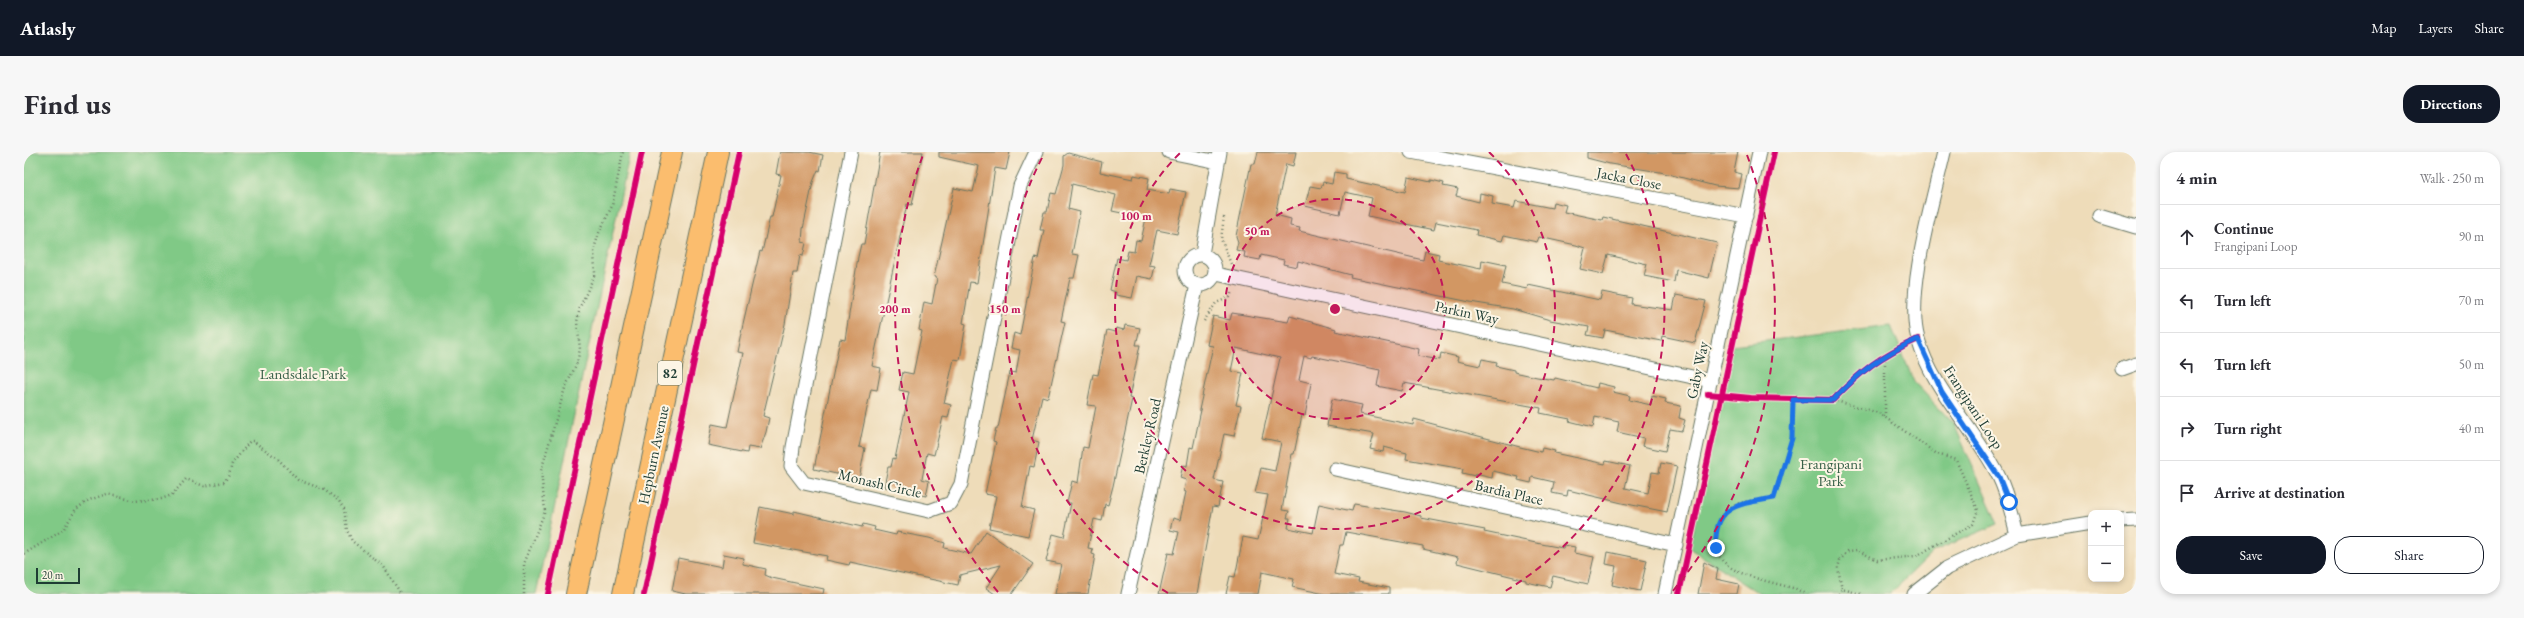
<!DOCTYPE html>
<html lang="en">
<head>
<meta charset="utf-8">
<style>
  :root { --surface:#fff; --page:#f7f7f7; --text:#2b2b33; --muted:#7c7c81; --line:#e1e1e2; --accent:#111827 }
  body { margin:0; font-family:"EB Garamond",serif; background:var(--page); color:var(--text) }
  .controls { position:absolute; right:12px; bottom:12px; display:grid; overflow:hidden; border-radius:8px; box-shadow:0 2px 6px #0003 }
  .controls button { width:36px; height:36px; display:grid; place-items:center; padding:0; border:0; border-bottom:1px solid var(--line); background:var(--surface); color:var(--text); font:20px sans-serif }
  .scale { position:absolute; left:12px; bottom:10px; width:44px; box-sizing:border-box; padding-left:4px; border:2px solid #1f3d34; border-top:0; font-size:11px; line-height:14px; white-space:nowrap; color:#1f3d34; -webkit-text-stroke:3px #fcf5e5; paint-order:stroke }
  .stop { position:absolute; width:12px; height:12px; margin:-9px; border:3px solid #1a73e8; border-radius:50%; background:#fff }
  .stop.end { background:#1a73e8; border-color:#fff; box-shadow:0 1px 4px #0008 }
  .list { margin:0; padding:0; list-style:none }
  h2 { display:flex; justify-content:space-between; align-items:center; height:52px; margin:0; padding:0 16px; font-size:17px }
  h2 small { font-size:13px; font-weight:400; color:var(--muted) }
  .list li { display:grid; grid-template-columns:26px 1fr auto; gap:12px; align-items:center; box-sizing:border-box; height:64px; padding:0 16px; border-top:1px solid var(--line) }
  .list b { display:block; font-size:15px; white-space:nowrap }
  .list p { margin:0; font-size:13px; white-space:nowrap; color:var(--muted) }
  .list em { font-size:13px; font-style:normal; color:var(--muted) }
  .actions { display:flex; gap:8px; padding:12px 16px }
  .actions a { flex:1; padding:9px 0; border:1px solid var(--accent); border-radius:16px; text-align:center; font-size:14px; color:var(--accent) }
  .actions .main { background:var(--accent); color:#fff }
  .icon { flex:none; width:22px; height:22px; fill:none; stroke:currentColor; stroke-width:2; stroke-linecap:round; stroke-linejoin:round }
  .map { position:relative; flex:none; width:2112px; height:442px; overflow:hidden; border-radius:16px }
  header { display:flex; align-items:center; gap:24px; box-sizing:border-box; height:56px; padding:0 20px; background:var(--accent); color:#fff }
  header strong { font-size:19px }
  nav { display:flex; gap:22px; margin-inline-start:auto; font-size:14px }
  .intro { display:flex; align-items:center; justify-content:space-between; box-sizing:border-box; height:96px; padding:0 24px }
  h1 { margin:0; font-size:28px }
  .button { padding:10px 18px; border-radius:16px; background:var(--accent); color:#fff; font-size:14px; font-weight:700 }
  main { display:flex; gap:24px; padding:0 24px }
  aside { flex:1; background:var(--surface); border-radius:16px; box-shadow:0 2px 6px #0003 }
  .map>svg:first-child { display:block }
  .green { fill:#80c986; stroke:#50835d }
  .building { fill:#d29763 }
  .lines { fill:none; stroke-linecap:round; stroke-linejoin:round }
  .street-casing { stroke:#677563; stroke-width:15 }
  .primary-casing { stroke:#677563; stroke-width:22 }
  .path { stroke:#677563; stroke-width:2.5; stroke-dasharray:1 3; stroke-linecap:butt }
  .street { stroke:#fff; stroke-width:13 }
  .primary { stroke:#fbbd6e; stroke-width:20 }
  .cycleway-casing { stroke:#fcf5e5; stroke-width:8 }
  .cycleway { stroke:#d6006c; stroke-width:6 }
  .route { stroke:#1a73e8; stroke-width:5 }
  .ring { fill:none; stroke:#c2185b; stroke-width:2; stroke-dasharray:7 5 }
  .labels { text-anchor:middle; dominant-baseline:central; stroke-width:4; stroke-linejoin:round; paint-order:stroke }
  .shield { fill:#fcf5e5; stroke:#617469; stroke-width:1 }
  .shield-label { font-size:14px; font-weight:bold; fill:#1f3d34 }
  .street-label { font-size:15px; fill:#1f3d34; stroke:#fcf5e5 }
  .park-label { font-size:15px; fill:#376048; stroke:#fcf5e5 }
  .centre { fill:#c2185b; stroke:#fcf5e5; stroke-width:2 }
  .ring-label { font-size:12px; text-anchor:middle; font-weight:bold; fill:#c2185b; stroke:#fcf5e5; stroke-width:4; stroke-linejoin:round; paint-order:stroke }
</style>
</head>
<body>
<header>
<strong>Atlasly</strong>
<nav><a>Map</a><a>Layers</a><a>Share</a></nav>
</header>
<div class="intro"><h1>Find us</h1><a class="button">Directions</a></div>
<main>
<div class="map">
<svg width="2112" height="442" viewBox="0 0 2112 442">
  <rect width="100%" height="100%" fill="#fcf5e5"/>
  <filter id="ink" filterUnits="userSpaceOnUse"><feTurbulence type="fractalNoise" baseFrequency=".025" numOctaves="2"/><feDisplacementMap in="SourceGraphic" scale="8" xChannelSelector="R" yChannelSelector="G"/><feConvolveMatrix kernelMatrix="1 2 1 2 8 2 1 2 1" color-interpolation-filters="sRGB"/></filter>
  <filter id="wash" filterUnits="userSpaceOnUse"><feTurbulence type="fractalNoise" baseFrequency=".012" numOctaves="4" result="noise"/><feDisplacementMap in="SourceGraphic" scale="16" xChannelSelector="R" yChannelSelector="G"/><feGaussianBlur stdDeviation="0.9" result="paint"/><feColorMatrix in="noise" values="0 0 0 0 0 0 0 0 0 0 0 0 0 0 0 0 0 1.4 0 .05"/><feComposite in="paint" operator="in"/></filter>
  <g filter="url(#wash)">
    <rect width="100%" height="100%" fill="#eedcb9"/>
    <path class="green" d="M 0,0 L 606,0 L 512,442 L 0,442 Z
      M 1867,174 L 1890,230 L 1930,272 L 1974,372 L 1910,399 L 1866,442 L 1736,442 L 1665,396 L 1708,193 Z"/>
    <g id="blocks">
      <path class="building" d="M 756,0 L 785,0 L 799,3 L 796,19 L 794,18 L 789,30 L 779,77 L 778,90 L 782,91 L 779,104 L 776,103 L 773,121 L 769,121 L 761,172 L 739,264 L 745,266 L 742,280 L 736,297 L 724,295 L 723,301 L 684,293 L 688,272 L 703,275 L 719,201 L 713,200 L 718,176 L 736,99 L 738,100 L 746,65 L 748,65 L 757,23 L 752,22 Z
        M 856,0 L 899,0 L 888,53 L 883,52 L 848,214 L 857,216 L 853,238 L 847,237 L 835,295 L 841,296 L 835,327 L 790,317 L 816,187 L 821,188 L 834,105 L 837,92 L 840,92 Z
        M 915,0 L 986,0 L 982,18 L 971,16 L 953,131 L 946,130 L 939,171 L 942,172 L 936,208 L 930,207 L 920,251 L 927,253 L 924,266 L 919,265 L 910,303 L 903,301 L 898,327 L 905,329 L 902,344 L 860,335 L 864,315 L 867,315 L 869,306 L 871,307 L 885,240 L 875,238 L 879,220 L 889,222 L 898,179 L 895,178 L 900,150 L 908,152 L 913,126 L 910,125 L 930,36 L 949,40 L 955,14 L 915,5 Z
        M 1234,0 L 1272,0 L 1269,14 L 1262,12 L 1251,63 L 1267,67 L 1266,74 L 1276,76 L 1275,79 L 1399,108 L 1401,99 L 1415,102 L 1414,108 L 1457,117 L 1458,108 L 1482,113 L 1478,132 L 1503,137 L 1504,133 L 1576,148 L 1578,140 L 1608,146 L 1607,152 L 1649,158 L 1652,143 L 1682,149 L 1671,191 L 1638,184 L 1637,189 L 1581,178 L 1579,186 L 1563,183 L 1565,175 L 1526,168 L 1489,157 L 1446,150 L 1326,125 L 1327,123 L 1274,109 L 1273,115 L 1259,112 L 1260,108 L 1237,103 L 1236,108 L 1220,105 L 1221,100 L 1212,98 L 1214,90 L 1212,84 L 1227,12 L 1231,12 Z
        M 1563,0 L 1714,0 L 1710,20 L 1718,22 L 1715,36 L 1691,34 L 1636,20 L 1586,12 L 1563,6 Z
        M 1044,1 L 1078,10 L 1076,20 L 1109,27 L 1110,23 L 1125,26 L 1123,38 L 1145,42 L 1146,37 L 1162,40 L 1153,82 L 1133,78 L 1125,113 L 1131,114 L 1128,127 L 1113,124 L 1108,146 L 1092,143 L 1092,140 L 1086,138 L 1093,106 L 1102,108 L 1104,99 L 1110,100 L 1112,88 L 1117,89 L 1122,66 L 1088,59 L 1092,43 L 1048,32 L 1044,57 L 1056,60 L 1048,102 L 1055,103 L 1050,126 L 1046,126 L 1037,169 L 1041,170 L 1024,246 L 1018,244 L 1008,288 L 1015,290 L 1010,315 L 1006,314 L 998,355 L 1010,358 L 1004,384 L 965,376 L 972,344 L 961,342 L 972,290 L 969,289 L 972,276 L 974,276 L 986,220 L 992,221 L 996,198 L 987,196 L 990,181 L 996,183 L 1011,106 L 1014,107 L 1020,78 L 1016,78 L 1020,60 L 1023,60 L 1027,41 L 1032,42 L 1040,13 L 1040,4 Z
        M 1310,20 L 1322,22 L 1322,27 L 1381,40 L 1384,25 L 1407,30 L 1407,28 L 1420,31 L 1419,34 L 1434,37 L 1432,44 L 1455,50 L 1456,41 L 1469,44 L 1468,52 L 1490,56 L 1492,49 L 1528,56 L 1529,50 L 1542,53 L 1540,60 L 1578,68 L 1579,65 L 1693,91 L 1685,126 L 1652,118 L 1650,130 L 1620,124 L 1623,112 L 1584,103 L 1579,122 L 1556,117 L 1561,96 L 1552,93 L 1515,85 L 1513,90 L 1480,83 L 1478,89 L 1452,83 L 1453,78 L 1412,70 L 1410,78 L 1344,64 L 1348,46 L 1321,40 L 1316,62 L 1281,54 L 1286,34 L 1297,36 L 1299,30 L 1308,32 Z
        M 1208,161 L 1264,170 L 1266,164 L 1312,177 L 1311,179 L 1395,197 L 1394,204 L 1416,208 L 1417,201 L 1434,205 L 1433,209 L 1456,214 L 1458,207 L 1473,210 L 1472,214 L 1490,218 L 1490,220 L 1513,225 L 1530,228 L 1531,226 L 1573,236 L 1574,231 L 1590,235 L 1589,240 L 1606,244 L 1605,248 L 1627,253 L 1628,244 L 1642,247 L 1641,251 L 1657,254 L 1655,266 L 1661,268 L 1658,279 L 1646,277 L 1641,299 L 1618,294 L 1620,286 L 1593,280 L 1595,270 L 1571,265 L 1569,275 L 1545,269 L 1546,267 L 1516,261 L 1517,256 L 1380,231 L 1378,239 L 1353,234 L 1356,218 L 1288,204 L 1287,206 L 1280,204 L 1275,228 L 1287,231 L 1281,264 L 1278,263 L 1270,302 L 1268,302 L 1258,358 L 1265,359 L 1263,366 L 1266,366 L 1264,376 L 1289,381 L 1295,352 L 1328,359 L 1330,352 L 1381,360 L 1397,364 L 1397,366 L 1461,378 L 1460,380 L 1512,391 L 1539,396 L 1540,393 L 1551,395 L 1550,401 L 1570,405 L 1564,432 L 1529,424 L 1526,435 L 1502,430 L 1502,428 L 1433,411 L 1434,405 L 1399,397 L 1399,394 L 1322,380 L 1319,393 L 1316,393 L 1310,422 L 1335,427 L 1334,430 L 1365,436 L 1365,442 L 1301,442 L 1268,435 L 1270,427 L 1238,420 L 1234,442 L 1202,442 L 1206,424 L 1211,425 L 1219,385 L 1234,388 L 1244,343 L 1231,341 L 1237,316 L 1251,319 L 1257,290 L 1238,286 L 1256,206 L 1212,196 L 1207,219 L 1219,221 L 1212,253 L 1217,254 L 1210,284 L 1200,282 L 1190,328 L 1199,330 L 1194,355 L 1189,354 L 1173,442 L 1135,442 L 1144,401 L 1150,402 L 1155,380 L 1146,378 L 1149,366 L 1156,368 L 1162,340 L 1160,339 L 1162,328 L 1156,326 L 1159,313 L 1163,314 L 1166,295 L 1169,296 L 1177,258 L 1175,258 L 1189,194 L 1183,193 L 1189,164 L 1206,168 Z
        M 1101,173 L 1116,176 L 1112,193 L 1116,193 L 1105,246 L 1108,247 L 1089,334 L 1084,353 L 1081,352 L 1078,369 L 1070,367 L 1064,396 L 1069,397 L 1068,402 L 1071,403 L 1064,442 L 1031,442 L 1037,412 L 1022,409 L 1029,382 L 1040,385 L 1047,351 L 1043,351 L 1048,329 L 1054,331 L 1059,295 L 1064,296 L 1072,254 L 1063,253 L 1069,222 L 1074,223 L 1083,178 L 1091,180 L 1092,176 L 1100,178 Z
        M 1308,247 L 1338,253 L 1336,262 L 1389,273 L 1390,267 L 1496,295 L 1517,300 L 1518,296 L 1531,299 L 1530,301 L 1581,312 L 1582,309 L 1606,314 L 1601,336 L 1624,341 L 1628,320 L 1635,321 L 1637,311 L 1653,314 L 1643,360 L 1598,351 L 1544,338 L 1543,344 L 1528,341 L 1530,330 L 1508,325 L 1507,331 L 1494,328 L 1495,325 L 1469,319 L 1468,326 L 1451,322 L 1451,324 L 1438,321 L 1439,317 L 1382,307 L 1383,301 L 1360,295 L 1359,300 L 1346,297 L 1350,282 L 1303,274 Z
        M 736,355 L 770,362 L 770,359 L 838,375 L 839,372 L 851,375 L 850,378 L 872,383 L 873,380 L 905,386 L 921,391 L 920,396 L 947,402 L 962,379 L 1009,412 L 988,442 L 971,442 L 962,436 L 977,413 L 936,423 L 934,433 L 826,410 L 825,413 L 802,408 L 803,404 L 729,391 Z
        M 1584,400 L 1623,408 L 1616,439 L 1588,433 L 1592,414 L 1582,412 Z
        M 700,402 L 720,406 L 719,412 L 742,417 L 741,423 L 748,426 L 800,437 L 799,442 L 662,442 L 648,439 L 654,406 L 698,415 Z
        M 1680,410 L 1694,417 L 1692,427 L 1715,432 L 1713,442 L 1674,442 Z"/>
    </g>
  </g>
  <g filter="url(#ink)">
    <use href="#blocks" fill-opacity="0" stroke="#677563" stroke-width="1"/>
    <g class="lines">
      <g class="street-casing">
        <path id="street" d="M 827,0 L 769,295 L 767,314 L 780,331 L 905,359 L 927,351 L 937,332 L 996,34 L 1012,0
          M 1145,0 L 1194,10
          M 1387,0 L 1722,64
          M 1920,0 C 1909,49 1881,141 1894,187 C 1909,240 1952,277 1975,325 C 1984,343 1988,363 1993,383
          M 2075,64 L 2112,75
          M 1178,102 L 1196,0
          M1161 118a15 15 0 1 1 30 0a15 15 0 1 1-30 0Z
          M 1192,122 L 1687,229
          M 2098,217 L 2112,212
          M 1311,317 L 1652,393
          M 2097,369 L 2112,368
          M 1104,442 L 1173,133
          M 1641,442 L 1735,0
          M 1890,442 L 1923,416 L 1993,383 L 2067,371"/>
      </g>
      <g class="primary-casing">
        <path id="primary" d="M 552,442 L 648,0
          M 599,442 L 694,0"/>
      </g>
      <path class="path" d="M 1200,65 L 1197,87 L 1207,112
        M 1180,169 L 1192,151 L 1206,145 L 1208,139
        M 1769,248 L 1768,286 L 1750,346 C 1741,347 1717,349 1710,353 C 1692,365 1683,395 1701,411 C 1715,425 1753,431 1772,437 L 1781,442
        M 1809,248 L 1855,261 L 1913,302 L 1932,308 L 1954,358 L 1949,372 L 1892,404 L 1853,408 L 1833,398 L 1824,399 L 1816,408 L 1814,416 L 1818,437
        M 1861,265 L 1861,202
        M 0,402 L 39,378 L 52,357 L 65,348 L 83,342 L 111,349 L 137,347 L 148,343 L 162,327 L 180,334 L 200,330 L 205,323 L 208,312 L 226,289 L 229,289 L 254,307 L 274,328 L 299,337 L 315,349 L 320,357 L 323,378 L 328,389 L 360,415 L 377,442
        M 500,442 L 500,412 L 521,359 L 517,319 L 541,236 L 553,211 L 556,197 L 553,170 L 556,155 L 571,122 L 570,97 L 575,81 L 588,54 L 599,0
        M 1815,442 L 1818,437 L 1837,442"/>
      <use href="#street" class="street"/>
      <use href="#primary" class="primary"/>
      <g class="cycleway-casing">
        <path id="cycleway" d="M 1684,242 L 1727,246 L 1809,248 C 1838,218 1856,204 1894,187
          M 524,442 L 618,0
          M 620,442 L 715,0
          M 1655,442 L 1750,0"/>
      </g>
      <use href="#cycleway" class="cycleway"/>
    </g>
  </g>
  <g class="lines" filter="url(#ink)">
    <path class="route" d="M 1692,396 C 1689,353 1715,352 1750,346 L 1768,286 L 1769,248 L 1809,248 C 1838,218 1856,204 1894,187 L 1918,240 L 1975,325 L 1985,350"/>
  </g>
  <circle cx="1311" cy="157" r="110" fill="#c2185b" fill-opacity=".12"/>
  <g class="ring">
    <circle cx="1311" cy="157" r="110"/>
    <path d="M1465 0A220 220 0 1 1 1157 0"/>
    <path d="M1144 441A330 330 0 0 1 1020 2M1602 2A330 330 0 0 1 1478 441"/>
    <path d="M974 440A440 440 0 0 1 899 3M1723 3A440 440 0 0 1 1648 440"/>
  </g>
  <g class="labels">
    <rect class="shield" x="634" y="209" width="24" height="24" rx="3"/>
    <g class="shield-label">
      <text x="646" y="221">82</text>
    </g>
    <g class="street-label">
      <text transform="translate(1605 26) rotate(11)">Jacka Close</text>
      <text transform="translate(1443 160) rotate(12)">Parkin Way</text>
      <text transform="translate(1673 218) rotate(-78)">Gaby Way</text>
      <text transform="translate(1950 255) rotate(57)">Frangipani Loop</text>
      <text transform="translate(1123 284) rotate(-77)">Berkley Road</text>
      <text transform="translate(629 303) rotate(-78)">Hepburn Avenue</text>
      <text transform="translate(856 331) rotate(13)">Monash Circle</text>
      <text transform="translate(1485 340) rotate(13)">Bardia Place</text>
    </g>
    <g class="park-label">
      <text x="279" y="221">Landsdale Park</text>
      <text x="1807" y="311">Frangipani<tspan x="1807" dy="17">Park</tspan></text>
    </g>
  </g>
  <circle cx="1311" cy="157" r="6" class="centre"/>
  <g class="ring-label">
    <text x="1112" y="68">100 m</text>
    <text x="1233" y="83">50 m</text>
    <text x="981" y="161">150 m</text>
    <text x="871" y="161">200 m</text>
  </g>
</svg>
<div class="controls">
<button>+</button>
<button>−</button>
</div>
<div class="scale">20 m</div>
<div class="stop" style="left:1985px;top:350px"></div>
<div class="stop end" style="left:1692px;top:396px"></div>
</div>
<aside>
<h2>4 min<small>Walk · 250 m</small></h2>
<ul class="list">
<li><svg class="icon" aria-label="ahead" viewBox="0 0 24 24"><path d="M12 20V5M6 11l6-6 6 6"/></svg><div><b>Continue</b><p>Frangipani Loop</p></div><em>90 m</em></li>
<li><svg class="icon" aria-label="left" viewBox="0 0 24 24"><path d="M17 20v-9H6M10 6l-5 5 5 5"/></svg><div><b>Turn left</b></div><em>70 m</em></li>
<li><svg class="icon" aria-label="left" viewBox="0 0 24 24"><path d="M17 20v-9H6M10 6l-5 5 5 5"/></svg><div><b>Turn left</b></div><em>50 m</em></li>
<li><svg class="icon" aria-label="right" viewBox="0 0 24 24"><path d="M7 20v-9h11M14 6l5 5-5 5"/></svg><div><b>Turn right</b></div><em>40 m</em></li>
<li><svg class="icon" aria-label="arrive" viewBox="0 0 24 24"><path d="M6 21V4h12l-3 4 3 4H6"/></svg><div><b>Arrive at destination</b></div></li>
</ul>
<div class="actions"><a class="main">Save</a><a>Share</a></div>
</aside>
</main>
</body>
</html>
